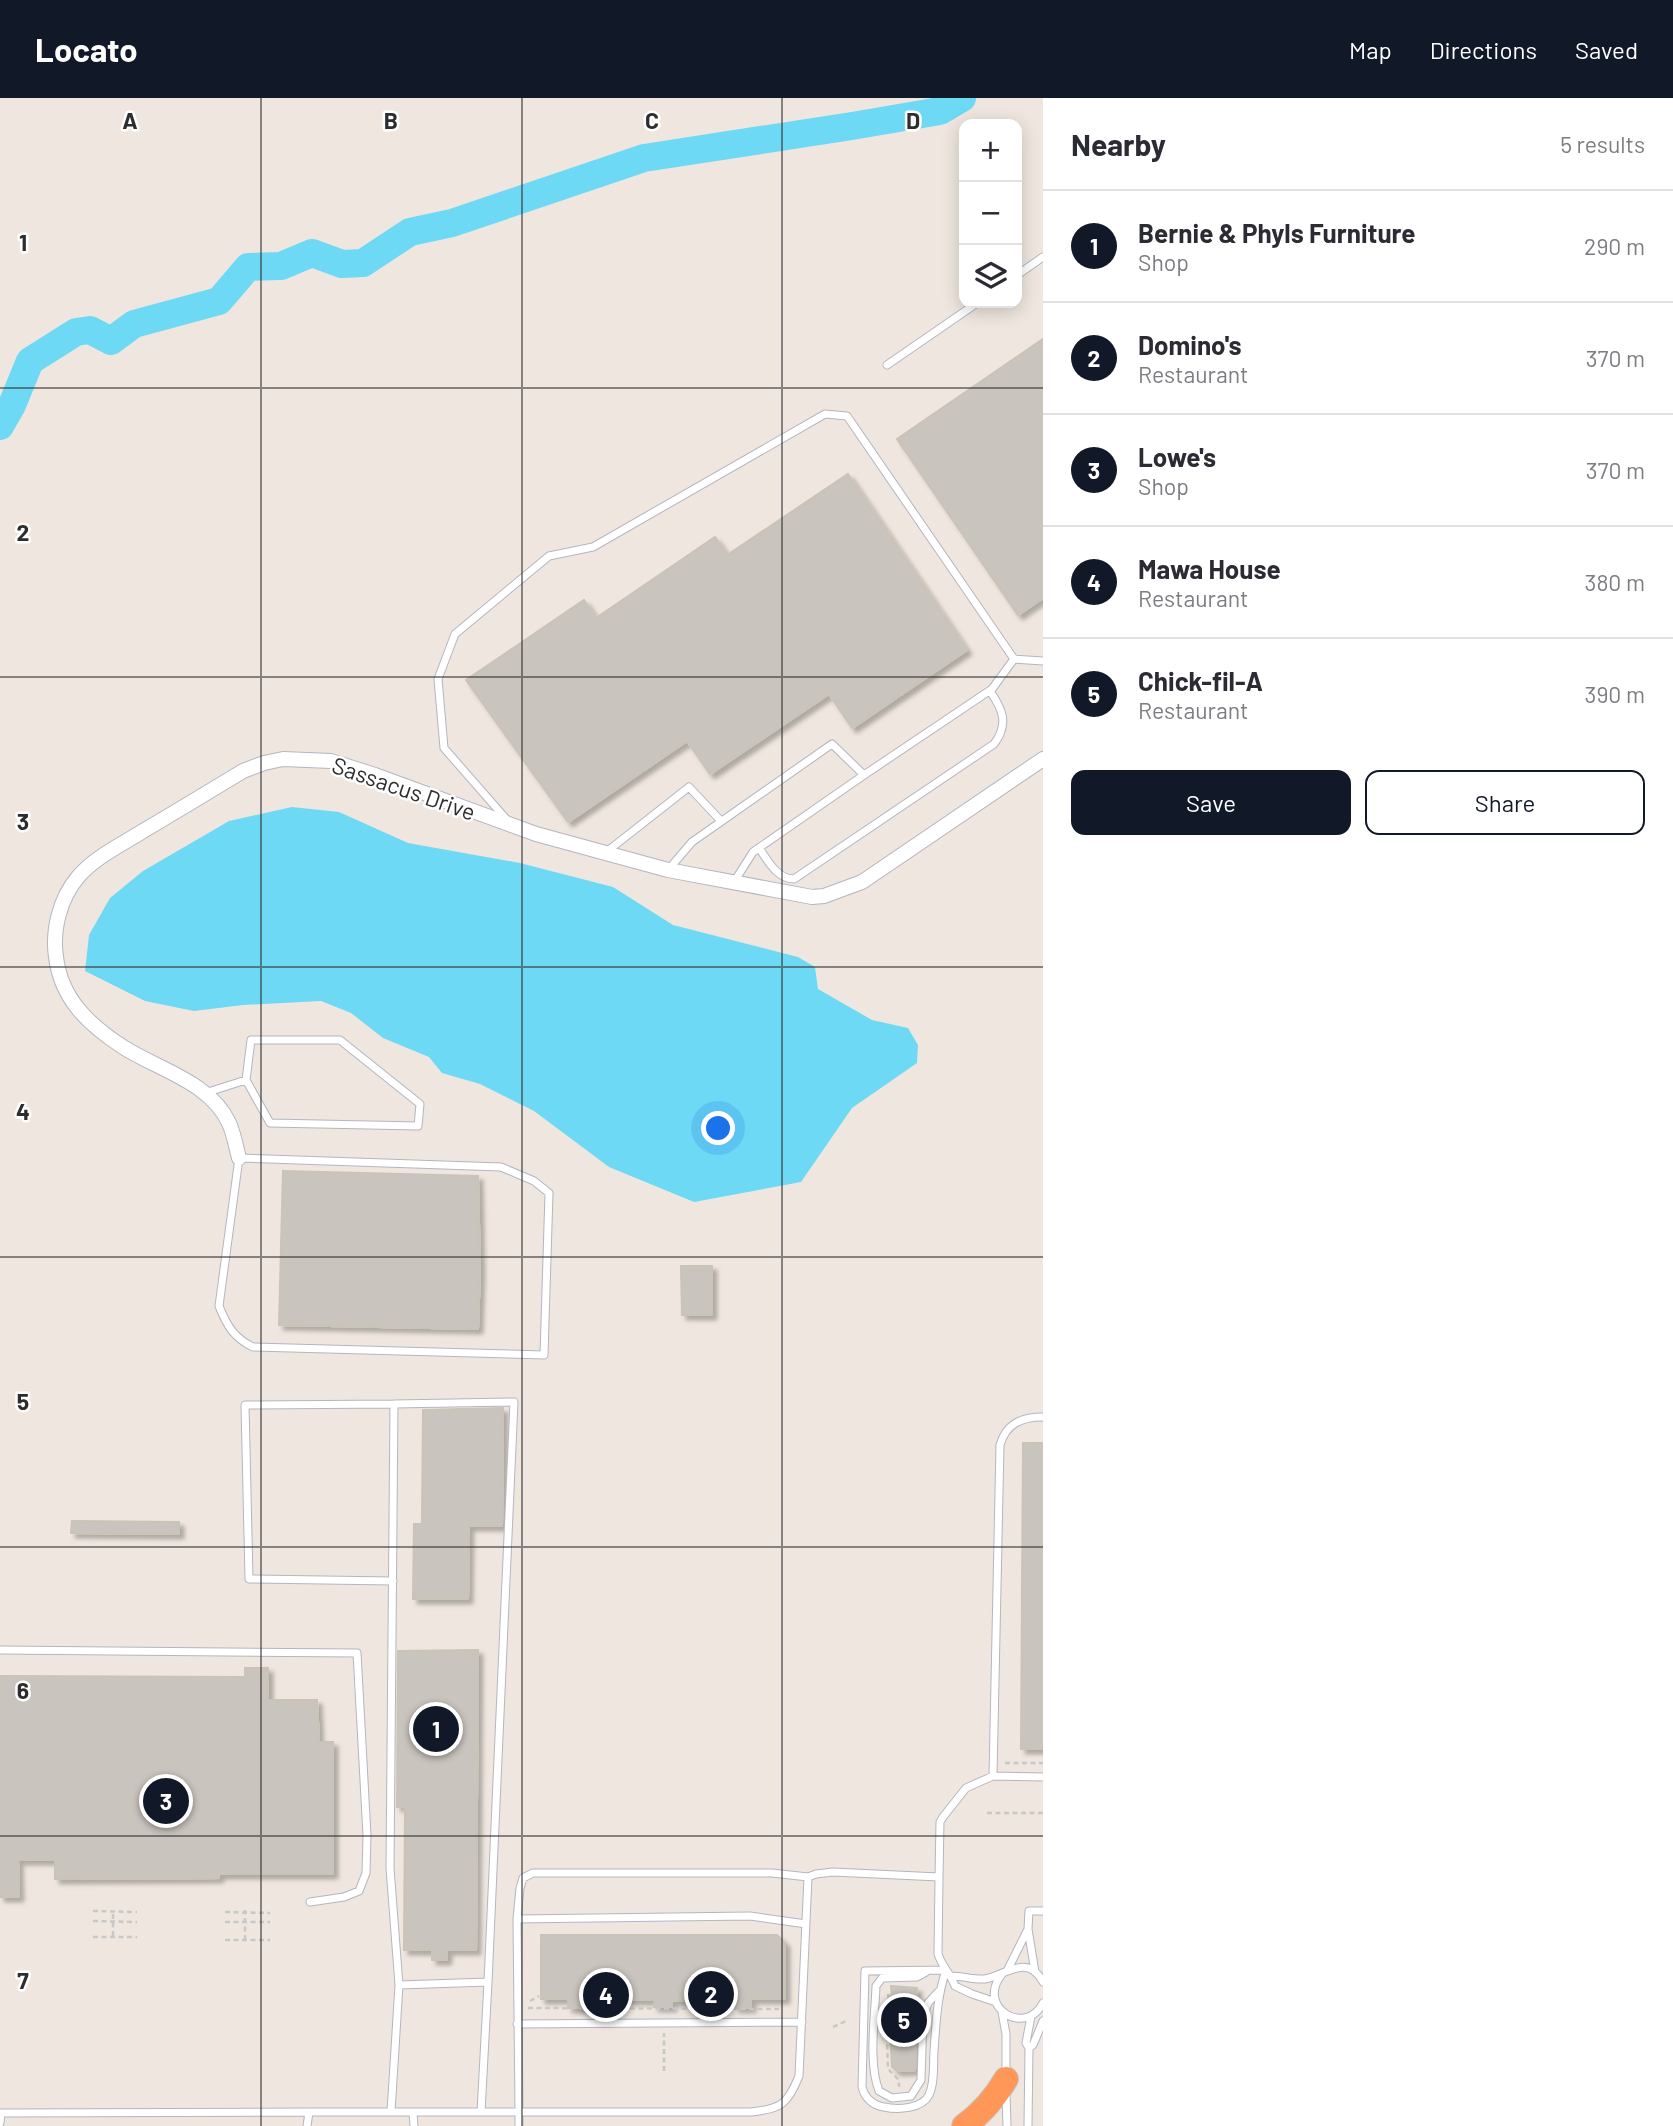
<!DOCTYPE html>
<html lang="en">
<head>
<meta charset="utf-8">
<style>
  :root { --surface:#fff; --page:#f7f7f7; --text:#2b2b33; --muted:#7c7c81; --line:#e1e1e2; --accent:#111827 }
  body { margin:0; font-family:Barlow,sans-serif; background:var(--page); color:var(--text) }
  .controls { position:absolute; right:21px; top:21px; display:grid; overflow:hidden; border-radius:14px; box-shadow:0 4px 18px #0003 }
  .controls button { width:63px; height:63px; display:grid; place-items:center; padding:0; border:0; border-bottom:2px solid var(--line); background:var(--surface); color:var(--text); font:35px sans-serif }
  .you { position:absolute; left:719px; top:1031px; width:24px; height:24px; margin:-18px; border:5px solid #fff; border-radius:50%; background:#1a73e8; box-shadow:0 0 0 10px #1a73e833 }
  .badge { display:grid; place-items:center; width:46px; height:46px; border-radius:50%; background:var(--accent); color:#fff; font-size:23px; font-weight:700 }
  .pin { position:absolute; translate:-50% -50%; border:4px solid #fff; box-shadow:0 2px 7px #0006 }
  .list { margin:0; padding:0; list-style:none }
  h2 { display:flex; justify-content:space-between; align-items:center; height:91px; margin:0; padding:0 28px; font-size:30px }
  h2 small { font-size:23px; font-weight:400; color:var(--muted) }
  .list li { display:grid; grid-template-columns:46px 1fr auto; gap:21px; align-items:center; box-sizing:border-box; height:112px; padding:0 28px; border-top:2px solid var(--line) }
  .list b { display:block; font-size:26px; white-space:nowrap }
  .list p { margin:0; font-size:23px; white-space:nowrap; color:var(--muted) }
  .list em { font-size:23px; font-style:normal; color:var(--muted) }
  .actions { display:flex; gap:14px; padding:21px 28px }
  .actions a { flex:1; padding:16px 0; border:2px solid var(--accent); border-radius:14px; text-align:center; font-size:24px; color:var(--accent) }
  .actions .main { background:var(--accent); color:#fff }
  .icon { flex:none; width:38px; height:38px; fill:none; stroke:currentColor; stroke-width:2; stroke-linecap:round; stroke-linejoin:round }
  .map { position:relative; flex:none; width:1043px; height:2028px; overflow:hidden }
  header { display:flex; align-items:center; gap:42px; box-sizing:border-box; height:98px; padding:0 35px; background:var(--accent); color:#fff }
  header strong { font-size:33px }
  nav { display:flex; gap:38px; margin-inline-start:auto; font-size:24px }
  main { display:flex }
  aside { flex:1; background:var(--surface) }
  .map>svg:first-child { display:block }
  .water { fill:#6ed9f4 }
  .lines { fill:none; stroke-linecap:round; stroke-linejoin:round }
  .river { stroke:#6ed9f4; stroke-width:28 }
  .building { fill:#cac4be; stroke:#cac3b8; stroke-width:2; filter:url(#shadow) }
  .lane-casing { stroke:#b3b6c1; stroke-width:9 }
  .street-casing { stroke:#b3b6c1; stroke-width:16 }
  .highway-casing { stroke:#c8c8c8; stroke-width:26 }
  .path { stroke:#c8c8c8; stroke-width:2.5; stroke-dasharray:5 3.5; stroke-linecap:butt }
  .lane { stroke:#fff; stroke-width:7 }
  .street { stroke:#fff; stroke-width:14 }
  .highway { stroke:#ff9759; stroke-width:24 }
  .grid { fill:none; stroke:#2d2d2d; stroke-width:2; stroke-opacity:0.55 }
  .labels { text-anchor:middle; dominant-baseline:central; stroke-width:5; stroke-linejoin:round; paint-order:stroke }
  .street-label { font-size:23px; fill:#2d2d2d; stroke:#fff }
  .grid-label { font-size:23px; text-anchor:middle; font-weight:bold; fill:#2d2d2d; stroke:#fff; stroke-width:5; stroke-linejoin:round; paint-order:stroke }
</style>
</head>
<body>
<header>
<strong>Locato</strong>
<nav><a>Map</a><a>Directions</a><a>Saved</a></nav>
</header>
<main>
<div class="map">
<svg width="1043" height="2028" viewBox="0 0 1043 2028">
  <defs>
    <filter id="shadow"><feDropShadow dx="4.5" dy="4.5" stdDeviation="2" flood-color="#0004"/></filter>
  </defs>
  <rect width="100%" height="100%" fill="#efe7df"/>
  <path class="water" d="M 292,709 L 339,714 L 408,745 L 520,765 L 613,789 L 673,827 L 798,859 L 815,869 L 818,891 L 872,922 L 908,930 L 918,947 L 917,965 L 852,1010 L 801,1084 L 694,1104 L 609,1069 L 534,1013 L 480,986 L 442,975 L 429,959 L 383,940 L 351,915 L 321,903 L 243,907 L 194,913 L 145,903 L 85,873 L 89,837 L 110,800 L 143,773 L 229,723 Z"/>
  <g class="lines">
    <path class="river" d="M 0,328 L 12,307 L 30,263 L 76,234 L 90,232 L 111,243 L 134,226 L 219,203 L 248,169 L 281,168 L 312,155 L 342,166 L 363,165 L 410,134 L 452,125 L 644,60 L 852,28 L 940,13 L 962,0"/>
  </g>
  <path class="building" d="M 1043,241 L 1043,500 L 1018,517 L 897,341 Z
    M 848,376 L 967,552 L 852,630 L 829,596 L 710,676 L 687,643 L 568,724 L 466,582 L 584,502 L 596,520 L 715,439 L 727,457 Z
    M 283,1073 L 478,1078 L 480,1173 L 478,1231 L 279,1227 Z
    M 681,1168 L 712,1168 L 712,1217 L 682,1217 Z
    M 503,1310 L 502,1428 L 469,1428 L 468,1501 L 413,1501 L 414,1426 L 422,1426 L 423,1312 Z
    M 1023,1345 L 1043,1345 L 1043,1651 L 1021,1651 Z
    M 72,1423 L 179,1424 L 179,1436 L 71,1435 Z
    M 478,1552 L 476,1852 L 447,1852 L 447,1862 L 432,1862 L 432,1852 L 404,1852 L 405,1709 L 397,1709 L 398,1553 Z
    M 245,1570 L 268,1570 L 268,1602 L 317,1602 L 319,1644 L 333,1644 L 333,1776 L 219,1776 L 219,1780 L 55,1781 L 55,1762 L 18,1762 L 19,1799 L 0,1799 L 0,1578 L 245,1579 Z
    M 541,1837 L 777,1837 L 785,1845 L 785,1901 L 751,1901 L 751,1910 L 735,1910 L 735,1903 L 672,1903 L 672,1909 L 654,1909 L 654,1902 L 585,1902 L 585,1910 L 568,1910 L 568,1901 L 541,1901 Z
    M 891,1888 L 917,1890 L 916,1900 L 921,1900 L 917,1920 L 915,1972 L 897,1973 L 892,1969 L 888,1897 L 892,1898 Z"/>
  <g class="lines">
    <g class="lane-casing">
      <path id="lane" d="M 1017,177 L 1043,159
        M 887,267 L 977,205
        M 507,722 L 444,650 L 438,581 L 455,536 L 549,458 L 593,449 L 825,316 L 847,318 L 1014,561 L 1043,563
        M 759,750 C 768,763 777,781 794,781 L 994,646 C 1009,626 1003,612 990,593
        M 605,755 L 689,689 L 721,723
        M 668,772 L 692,744 L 832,646 L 864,677 L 992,591 L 1014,561
        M 734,784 L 753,754 L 864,677
        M 205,995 L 246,982 L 270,1025 L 418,1028 L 420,1006 L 340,942 L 251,942 L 246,982
        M 239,1060 L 501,1069 L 534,1083 L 549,1095 L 544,1257 L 253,1249 C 234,1240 227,1228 219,1208 Z
        M 393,1483 L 249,1481 L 245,1307 L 394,1306
        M 0,1552 L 357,1555 L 367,1737 L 366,1775 L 359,1793 L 344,1799 L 310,1804
        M 993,1678 L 1043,1679
        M 939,1779 L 938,1856 C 942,1869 951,1876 955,1888 L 972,1896 L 996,1904
        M 517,1821 L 750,1818 L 806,1826
        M 946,1872 C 937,1899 936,1925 934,1953 C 933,1967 935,1984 929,1997 C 922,2011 898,2012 884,2009 C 872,2007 865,2000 862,1989 L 865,1873 Z
        M 1007,1873 L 1028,1831
        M 926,1874 L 917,1879 L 882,1880 L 876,1888 C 875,1919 868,1965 879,1993 L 892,2000 L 911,1998 L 921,1982 L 923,1920 L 928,1905 L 938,1894
        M 1035,1874 L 1028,1831 L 1029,1813 L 1043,1813
        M 1002,1876 C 975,1910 1026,1939 1043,1905
        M 952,1878 C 963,1878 974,1882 985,1881 C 1006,1877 1028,1855 1043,1884
        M 399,1887 L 390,1770 L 394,1306 L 514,1304 L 488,1884
        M 1002,1914 L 1006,1936 L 1006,1976
        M 517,1926 L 802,1924
        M 1029,1950 L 1033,1947 L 1043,1923
        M 1006,1995 L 1007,2028
        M 391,2014 L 399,1887 L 488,1884 L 481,2014
        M 413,2014 L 414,2028
        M 0,2025 L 1,2015 L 309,2014
        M 307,2028 L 309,2014 L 519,2014 L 517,1821 L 520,1790 L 523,1780 L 533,1775 L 772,1775 L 808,1779
        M 519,2028 L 519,2014 L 751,2014 C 781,2011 788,2006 799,1978 L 808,1779 L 816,1776 L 833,1774 L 939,1779 L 940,1724 L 943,1719 L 966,1690 L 993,1678 L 1000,1347 C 1006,1326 1021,1319 1043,1319
        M 1028,2028 L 1029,1950 L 1026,1945 L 1031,1918"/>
    </g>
    <g class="street-casing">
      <path id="street" d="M 239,1060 C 236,1049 234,1036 229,1025 C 210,984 159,972 123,949 C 89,927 61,901 56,859 C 52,832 60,800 78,779 C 95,759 121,747 143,733 C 177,713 210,693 243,673 L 264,665 L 283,661 L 331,663 L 375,677 L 536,736 L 668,772 L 812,799 L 824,798 L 862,784 L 1043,661"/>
    </g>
    <g class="highway-casing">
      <path id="highway" d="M 964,2028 C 982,2015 995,2000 1006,1981"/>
    </g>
    <path class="path" d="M 1005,1665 L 1043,1665
      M 987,1715 L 1043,1715
      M 93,1813 L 137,1814
      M 225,1814 L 270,1815
      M 93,1823 L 137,1824
      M 225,1824 L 270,1824
      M 113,1838 L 113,1814
      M 93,1839 L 137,1839
      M 225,1842 L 270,1842
      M 245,1842 L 245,1812
      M 530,1903 L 539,1898
      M 528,1910 L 779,1911
      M 833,1929 L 848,1922
      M 885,1940 L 887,1940 L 888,1971 L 899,1982 L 899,1989
      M 664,1973 L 664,1935"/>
    <use href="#lane" class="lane"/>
    <use href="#street" class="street"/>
    <use href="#highway" class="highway"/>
  </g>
  <path class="grid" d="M 261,0 L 261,2028M 522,0 L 522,2028M 782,0 L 782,2028M 0,290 L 1043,290M 0,579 L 1043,579M 0,869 L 1043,869M 0,1159 L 1043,1159M 0,1449 L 1043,1449M 0,1738 L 1043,1738"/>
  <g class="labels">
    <g class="street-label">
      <text transform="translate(404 690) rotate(19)">Sassacus Drive</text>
    </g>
  </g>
  <g class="grid-label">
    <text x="130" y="31">A</text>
    <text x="391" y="31">B</text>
    <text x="652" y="31">C</text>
    <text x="913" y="31">D</text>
    <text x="23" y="153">1</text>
    <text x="23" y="443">2</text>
    <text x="23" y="732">3</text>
    <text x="23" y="1022">4</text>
    <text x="23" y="1312">5</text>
    <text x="23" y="1601">6</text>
    <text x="23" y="1891">7</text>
  </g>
</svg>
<div class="controls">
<button>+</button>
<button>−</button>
<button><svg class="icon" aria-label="layers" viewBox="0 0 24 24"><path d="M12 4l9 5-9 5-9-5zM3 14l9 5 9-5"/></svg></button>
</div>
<div class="you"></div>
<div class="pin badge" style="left:436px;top:1631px">1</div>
<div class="pin badge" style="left:711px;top:1896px">2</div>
<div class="pin badge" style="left:166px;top:1703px">3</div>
<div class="pin badge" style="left:606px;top:1897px">4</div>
<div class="pin badge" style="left:904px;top:1922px">5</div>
</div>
<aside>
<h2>Nearby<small>5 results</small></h2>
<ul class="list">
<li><span class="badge">1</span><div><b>Bernie &amp; Phyls Furniture</b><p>Shop</p></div><em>290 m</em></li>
<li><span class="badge">2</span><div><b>Domino's</b><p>Restaurant</p></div><em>370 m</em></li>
<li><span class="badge">3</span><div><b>Lowe's</b><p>Shop</p></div><em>370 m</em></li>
<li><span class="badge">4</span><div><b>Mawa House</b><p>Restaurant</p></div><em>380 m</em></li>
<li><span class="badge">5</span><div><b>Chick-fil-A</b><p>Restaurant</p></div><em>390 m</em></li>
</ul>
<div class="actions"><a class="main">Save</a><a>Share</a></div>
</aside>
</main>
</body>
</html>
